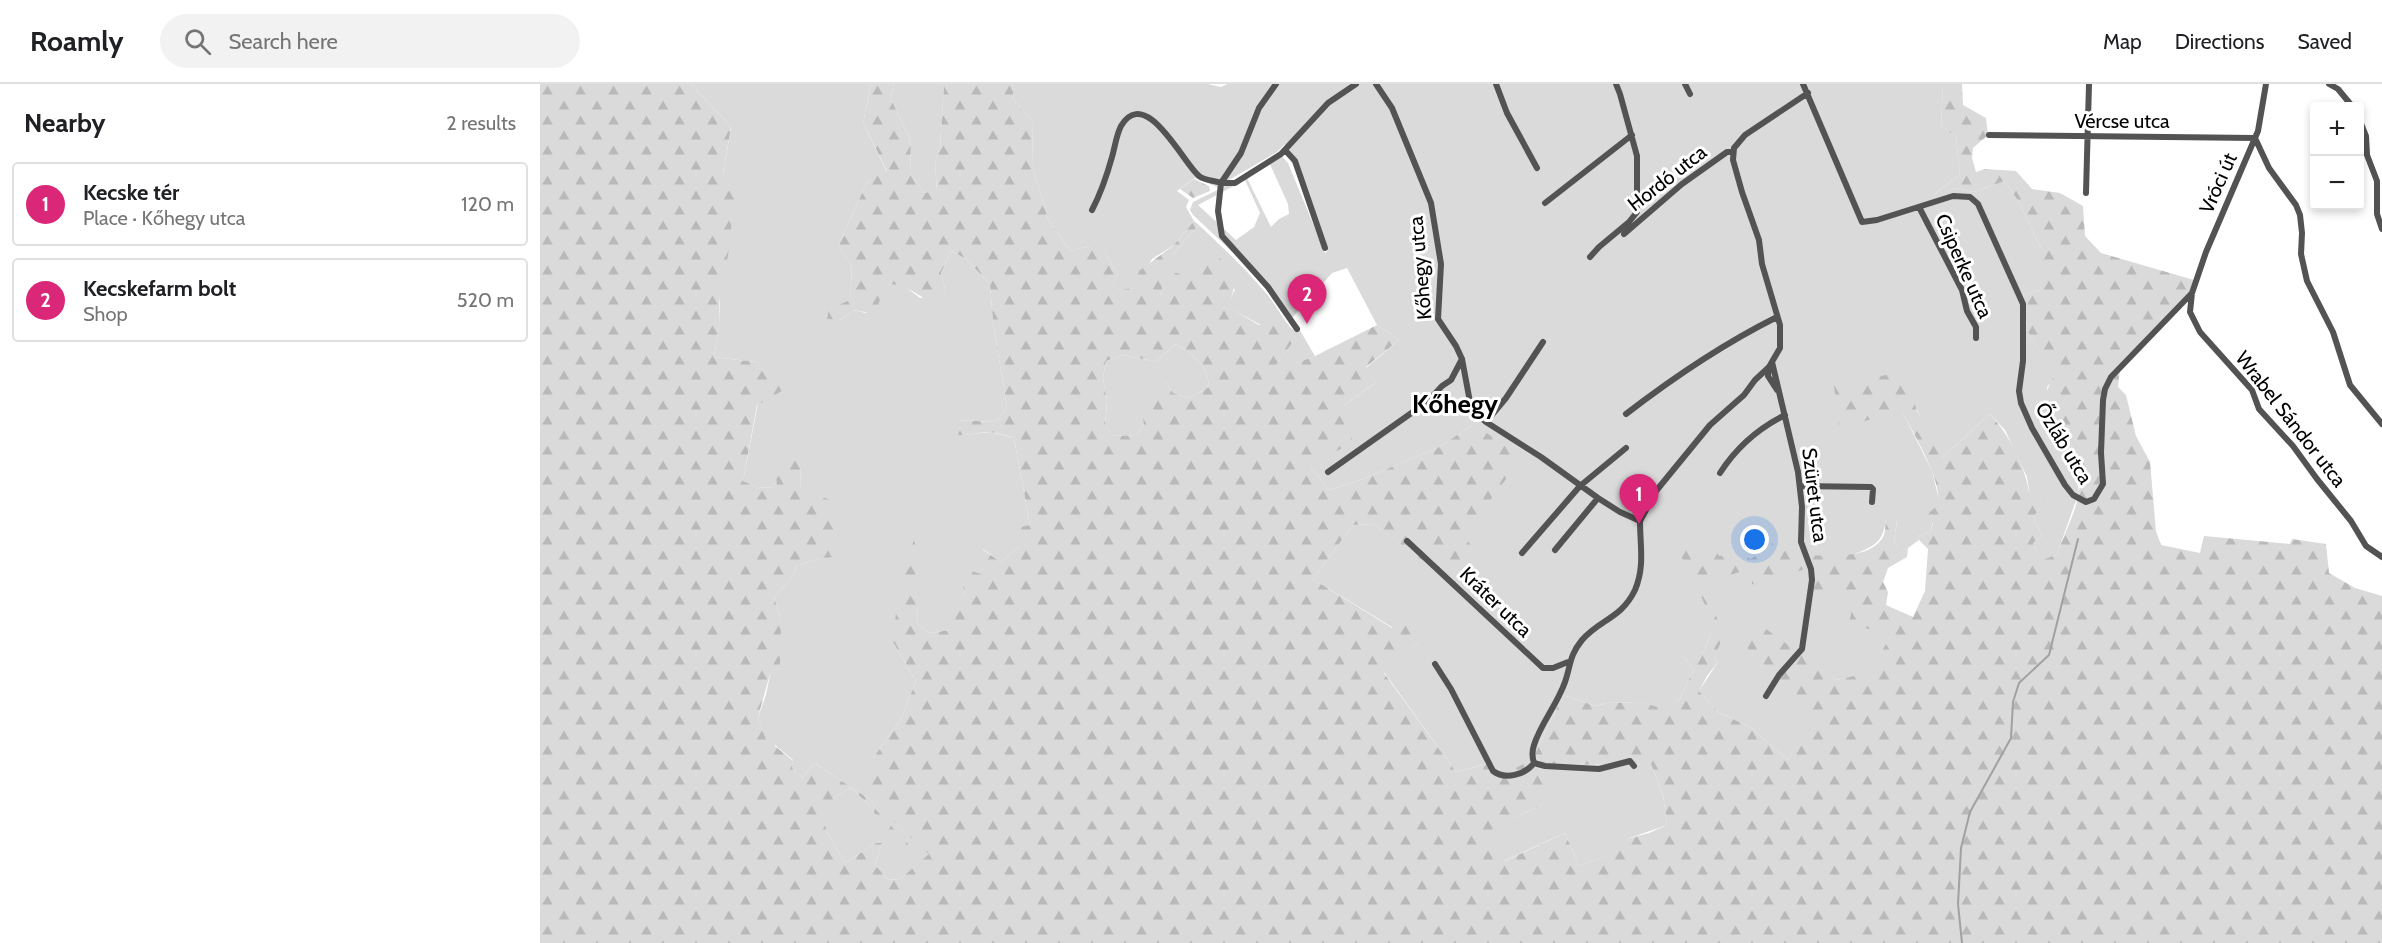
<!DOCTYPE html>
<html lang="en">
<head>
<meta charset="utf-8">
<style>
  :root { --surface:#fff; --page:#f2f2f2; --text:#202124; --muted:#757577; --line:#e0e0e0; --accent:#db2777 }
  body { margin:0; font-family:Cabin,sans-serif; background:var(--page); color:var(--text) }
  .controls { position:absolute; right:18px; top:18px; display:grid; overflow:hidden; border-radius:6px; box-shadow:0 3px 9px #0003 }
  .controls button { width:54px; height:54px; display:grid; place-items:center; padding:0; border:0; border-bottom:2px solid var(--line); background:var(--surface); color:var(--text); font:30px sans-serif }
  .you { position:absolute; left:1215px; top:456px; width:21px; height:21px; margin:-15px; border:4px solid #fff; border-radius:50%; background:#1a73e8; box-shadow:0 0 0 9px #1a73e833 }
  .badge { display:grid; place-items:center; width:39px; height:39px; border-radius:50%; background:var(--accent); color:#fff; font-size:20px; font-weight:700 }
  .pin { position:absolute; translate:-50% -50px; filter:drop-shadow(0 2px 3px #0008) }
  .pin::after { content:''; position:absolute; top:32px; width:21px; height:18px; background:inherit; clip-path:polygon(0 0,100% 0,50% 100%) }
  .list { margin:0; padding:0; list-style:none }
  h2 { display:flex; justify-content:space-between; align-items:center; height:78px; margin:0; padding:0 24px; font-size:26px }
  h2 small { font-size:20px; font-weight:400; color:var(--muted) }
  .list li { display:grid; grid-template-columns:39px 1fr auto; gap:18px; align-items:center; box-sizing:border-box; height:84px; margin:0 12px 12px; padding:0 12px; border:2px solid var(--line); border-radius:6px }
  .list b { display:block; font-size:22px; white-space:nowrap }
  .list p { margin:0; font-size:20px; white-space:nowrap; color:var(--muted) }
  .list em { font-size:20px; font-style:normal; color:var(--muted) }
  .icon { flex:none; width:33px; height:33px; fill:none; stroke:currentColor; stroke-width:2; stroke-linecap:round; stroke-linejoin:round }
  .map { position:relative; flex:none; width:1842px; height:859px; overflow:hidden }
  header { display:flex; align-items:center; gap:36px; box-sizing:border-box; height:84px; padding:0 30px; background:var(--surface); border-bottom:2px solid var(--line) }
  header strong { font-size:28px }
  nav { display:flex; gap:33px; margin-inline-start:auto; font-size:21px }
  .search { width:420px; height:54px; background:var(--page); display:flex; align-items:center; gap:15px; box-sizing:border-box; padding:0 21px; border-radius:33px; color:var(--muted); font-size:22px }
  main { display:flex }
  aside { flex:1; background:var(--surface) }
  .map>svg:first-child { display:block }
  .green { fill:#dadada; fill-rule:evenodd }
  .forest { fill:url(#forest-firs); fill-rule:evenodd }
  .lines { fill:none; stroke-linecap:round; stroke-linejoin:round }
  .stream { stroke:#a1a1a1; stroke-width:2 }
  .street { stroke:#535353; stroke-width:6 }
  .labels { text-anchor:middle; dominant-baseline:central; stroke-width:6; stroke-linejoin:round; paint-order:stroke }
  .street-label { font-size:20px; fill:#000; stroke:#fff }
  .district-label { font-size:26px; font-weight:bold; fill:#000; stroke:#fff }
</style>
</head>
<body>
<header>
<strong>Roamly</strong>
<div class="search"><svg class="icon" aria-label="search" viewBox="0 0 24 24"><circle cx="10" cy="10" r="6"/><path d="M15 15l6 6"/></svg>Search here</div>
<nav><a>Map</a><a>Directions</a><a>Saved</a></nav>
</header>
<main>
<aside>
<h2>Nearby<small>2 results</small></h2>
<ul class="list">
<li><span class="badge">1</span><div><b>Kecske tér</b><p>Place · Kőhegy utca</p></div><em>120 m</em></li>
<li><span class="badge">2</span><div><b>Kecskefarm bolt</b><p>Shop</p></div><em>520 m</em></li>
</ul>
</aside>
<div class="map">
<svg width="1842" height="859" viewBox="0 0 1842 859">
  <defs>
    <pattern id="forest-firs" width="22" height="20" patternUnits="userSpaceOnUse" patternTransform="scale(1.5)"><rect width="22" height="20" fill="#dadada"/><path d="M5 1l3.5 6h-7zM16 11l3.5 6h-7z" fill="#b9b9b9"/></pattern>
  </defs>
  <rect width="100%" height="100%" fill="#fff"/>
  <path class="green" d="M 151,0 L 331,0 L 323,39 L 347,88 L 327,98 L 298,162 L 312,182 L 310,217 L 289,225 L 300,236 L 313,226 L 326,229 L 344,200 L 363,201 L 380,214 L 406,209 L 401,189 L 411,167 L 426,175 L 450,200 L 453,239 L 467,323 L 456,338 L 416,336 L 424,351 L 451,348 L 474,354 L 490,441 L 479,463 L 461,478 L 443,465 L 441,491 L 422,499 L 425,510 L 411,526 L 410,546 L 390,549 L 378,540 L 376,501 L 353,558 L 376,597 L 361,635 L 333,674 L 353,737 L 390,770 L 359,796 L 348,795 L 335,781 L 342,759 L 336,759 L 305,779 L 287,748 L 281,731 L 295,713 L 311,704 L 326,718 L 345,742 L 370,765 L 337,727 L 331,716 L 274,679 L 263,694 L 252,684 L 253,676 L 235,661 L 228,662 L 218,633 L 226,611 L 241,536 L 234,513 L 254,491 L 256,482 L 281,474 L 261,406 L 260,381 L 237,404 L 217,403 L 203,397 L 224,288 L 216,278 L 174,273 L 179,242 L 183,90 L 191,43 Z
    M 354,0 L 404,0 L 400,62 L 395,78 L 397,108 L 384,109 L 370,88 L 371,57 L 350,13 Z
    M 472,0 L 668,0 L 681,3 L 687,0 L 1403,0 L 1401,41 L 1416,53 L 1420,91 L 1393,111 L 1416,104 L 1434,108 L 1465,97 L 1478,117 L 1501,164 L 1501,206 L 1483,211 L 1487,243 L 1483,248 L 1488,248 L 1515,294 L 1507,303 L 1514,340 L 1523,354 L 1526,373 L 1536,388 L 1539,408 L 1517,470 L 1501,478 L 1493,459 L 1502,452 L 1493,432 L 1487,393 L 1465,346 L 1450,330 L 1403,373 L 1391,357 L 1373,317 L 1362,327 L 1392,387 L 1399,416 L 1390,448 L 1378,452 L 1379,456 L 1368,464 L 1358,464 L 1354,458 L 1357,437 L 1346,434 C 1343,461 1334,461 1311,472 L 1316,512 L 1351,552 L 1328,590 L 1296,596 L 1260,571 L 1198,554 L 1275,629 L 1248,676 L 1210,643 L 1178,628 L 1159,607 L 1178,578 L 1174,574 L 1171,549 L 1163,570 L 1140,569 L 1154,585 L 1139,616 L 1121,625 L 1100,618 L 1067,619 L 1056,622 L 1023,611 L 994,672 L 1004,681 L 1111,680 L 1123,710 L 1127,741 L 1087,755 L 1089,763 L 1039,782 L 1025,749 L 964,777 L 951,745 L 1003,720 L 951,679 L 916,688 L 844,588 L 878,559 L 773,495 L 813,441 L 833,440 L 914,499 L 923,453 L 934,340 L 899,363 L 823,395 L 789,406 L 770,382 L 803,322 L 835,299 L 826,284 L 859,256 L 837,241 L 807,184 L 792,189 L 751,235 L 701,176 L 653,131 L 650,126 L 653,118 L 706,92 L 731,143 L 739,135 L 749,130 L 748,120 L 729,78 L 741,71 L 748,79 L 785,169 L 787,168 L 745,60 L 737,68 L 677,103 L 655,94 L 637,107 L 649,116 L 646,123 L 654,137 L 634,161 L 612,175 L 594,204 L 578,206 L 566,213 L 578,190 L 569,177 L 561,153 L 550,162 L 530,167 L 508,135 L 493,84 L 492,36 L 474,16 ZM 705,96 L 720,129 L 714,143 L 696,156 L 658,121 Z
    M 659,141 C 682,163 705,184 725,208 C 736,220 742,235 753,246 L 758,243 L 775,272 L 728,291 L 753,258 L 687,223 L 695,205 L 657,191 L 621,215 L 625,183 L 636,166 Z
    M 635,260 C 653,271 668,280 669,303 L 649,314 L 633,309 L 626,298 L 604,341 L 596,351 L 573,352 L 565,343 L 567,317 L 563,294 L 566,277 L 584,271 L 616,278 Z"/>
  <path class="forest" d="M 0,0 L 151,0 L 191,43 L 183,89 L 195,100 L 189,166 L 179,219 L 179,242 L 174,273 L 216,278 L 224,288 L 242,285 L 249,303 L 217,321 L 203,397 L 217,403 L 237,404 L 236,386 L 250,372 L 260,381 L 261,406 L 291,416 L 296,439 L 294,473 L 281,474 L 256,482 L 254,491 L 234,513 L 241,536 L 240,580 L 230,590 L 218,633 L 228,661 L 234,661 L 253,677 L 252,684 L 263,694 L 274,679 L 331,716 L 337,727 L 368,760 L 372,767 L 345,743 L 326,718 L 311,704 L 295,713 L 282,731 L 287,748 L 305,779 L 336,759 L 342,759 L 335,781 L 348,795 L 359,796 L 389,770 L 353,737 L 329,701 L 333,674 L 361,635 L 376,597 L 353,558 L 357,519 L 375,451 L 378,540 L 390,549 L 410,546 L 410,526 L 425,510 L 422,499 L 422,484 L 441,490 L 442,465 L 461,478 L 479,463 L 476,444 L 490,441 L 474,354 C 467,352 458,349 450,348 C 436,348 419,356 407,346 L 416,336 L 456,338 L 467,323 L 453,239 L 450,200 L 426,175 L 411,167 L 401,189 L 406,209 C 383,221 383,211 364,203 C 359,200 350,201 344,200 L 336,230 L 313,226 L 300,236 L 287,235 L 289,225 L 310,216 L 312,182 L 298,162 L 327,98 L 347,87 L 323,39 L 331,0 L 354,0 L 350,13 L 371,57 L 370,88 L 384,109 L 397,107 L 395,78 L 400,62 L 404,0 L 472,0 L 474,16 L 492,36 L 493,84 L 508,135 L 530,167 L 550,162 L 561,152 L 569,177 L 578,190 L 567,212 L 578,206 L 593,204 L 599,187 L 634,161 L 654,137 L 659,141 L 636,166 L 626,183 L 621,213 L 635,189 L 657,191 L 676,170 C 696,190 698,197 688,223 L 719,241 L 739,234 L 752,247 L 753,258 L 729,290 L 775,272 L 837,241 L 859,256 L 826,283 L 835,299 L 803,322 L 813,358 L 770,382 L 789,406 L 823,395 L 899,363 L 934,340 L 982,374 L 923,452 L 940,471 L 914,500 L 833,440 L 813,441 L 773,495 L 852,544 L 863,531 L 873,538 L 878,559 L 844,589 L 916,688 L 951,679 L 965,690 L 985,679 L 1003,687 L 1003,720 L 952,745 L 965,777 L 1025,749 L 1039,782 L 1088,763 L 1087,755 L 1109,749 L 1127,741 L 1123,710 L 1111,680 L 1004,681 L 994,672 L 1023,611 L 1056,622 L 1067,619 L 1100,618 L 1121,624 L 1139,616 L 1154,585 L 1139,568 L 1163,570 L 1171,549 L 1170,533 L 1153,493 L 1135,463 L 1136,452 L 1149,469 L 1155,465 L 1164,479 L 1173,474 L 1175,465 L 1179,472 L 1202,471 L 1211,475 L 1255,443 L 1254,464 L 1263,486 L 1254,488 L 1248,481 L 1247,485 L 1217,501 L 1212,500 L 1211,488 L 1205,486 L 1168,499 L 1182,555 L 1174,574 L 1178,578 L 1167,592 L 1159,607 L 1178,628 L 1210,643 L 1248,676 L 1274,629 L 1197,554 L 1215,537 L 1296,596 L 1328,589 L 1351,552 L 1309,539 L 1315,512 L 1269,505 L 1269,471 C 1290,472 1331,475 1343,453 C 1346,448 1345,439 1346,434 L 1351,430 L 1357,437 L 1354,458 L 1358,464 L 1368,464 L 1367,473 L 1348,484 L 1343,498 L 1348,508 L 1346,521 L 1373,533 L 1385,507 L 1388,465 L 1379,456 L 1378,452 L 1390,448 L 1393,439 L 1385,438 L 1382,434 C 1387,430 1397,424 1398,418 C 1402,396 1372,347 1362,327 L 1299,344 L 1294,302 L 1365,287 L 1377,327 L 1403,373 L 1450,330 C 1469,351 1484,379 1489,408 L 1508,417 L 1493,432 L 1502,452 L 1493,459 L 1501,477 L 1517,470 C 1523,453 1537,425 1539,408 C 1541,394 1532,386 1527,374 C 1523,368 1525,359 1522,352 C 1511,331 1498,316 1514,293 L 1488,248 L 1482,248 L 1487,243 L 1483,211 L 1501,206 L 1501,164 L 1478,117 L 1465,97 L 1434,108 L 1416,104 L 1392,112 L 1420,91 L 1416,53 L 1401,41 L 1403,0 L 1422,0 L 1423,21 L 1446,34 L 1448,51 L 1433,64 L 1432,74 L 1436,88 L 1445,85 L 1476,87 L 1492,105 L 1520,109 L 1543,122 L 1545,152 L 1561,169 L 1654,196 L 1652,209 L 1580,286 L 1578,303 L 1586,311 L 1596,352 L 1610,378 L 1616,447 L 1621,461 L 1660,469 L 1664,452 L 1750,460 L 1752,455 L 1786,460 L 1789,489 L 1815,504 L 1842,512 L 1842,859 L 0,859 ZM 635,260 C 653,271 668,280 669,303 L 649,314 L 633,309 L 626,298 L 602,325 L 604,341 L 596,351 L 573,352 L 565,342 L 567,317 L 563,294 L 566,277 L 584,271 L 616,278 Z
    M 654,95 L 669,102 L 670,107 L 653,114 L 640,105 Z"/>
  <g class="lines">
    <path class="stream" d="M 1422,859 L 1418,820 L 1421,764 L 1430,728 L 1471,654 L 1473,618 L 1479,599 L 1509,571 L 1538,455"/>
    <path class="street" d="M 836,0 L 852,24 L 891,119 L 901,180 L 898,235 L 916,262 L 922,275 L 930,318 L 934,327 L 946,338 L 1001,373 L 1058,414 L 1080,428 L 1100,437
      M 956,0 L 967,29 L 997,84
      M 1145,0 L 1150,10
      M 1263,0 L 1322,138 L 1337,136 L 1413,112 L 1430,113 L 1438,120 L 1483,220 L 1483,277 L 1479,307 L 1481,319 L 1492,344 L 1525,401 L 1533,411 L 1546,418 L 1554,415 L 1563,400 L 1561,369 L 1563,316 L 1565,305 L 1571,293 L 1652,209
      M 1726,0 L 1718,47 L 1666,168 L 1652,209 L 1650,228 L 1660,248 L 1712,306 L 1719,325 L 1753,362 L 1777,395 L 1811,437 L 1826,462 L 1842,473
      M 1789,0 L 1798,5 L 1812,22
      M 1820,37 L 1826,52 L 1827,71 L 1837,97 L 1837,130 L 1842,145
      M 1449,51 L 1715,54 L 1729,84 L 1756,121 L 1760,131 L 1762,149 L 1761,170 L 1767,197 L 1793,248 L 1810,301 L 1842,340
      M 745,66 L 755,77 L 785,164
      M 1546,109 L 1549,0
      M 1005,119 L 1092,51
      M 1379,123 L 1422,206 L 1427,227 L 1436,243 L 1436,254
      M 552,126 C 561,109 567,91 572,73 C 575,63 576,52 581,42 C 606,0 644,81 659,92 C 665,97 674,96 681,99 L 701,69 L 719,24 L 736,0
      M 1084,150 L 1142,100 L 1187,68 L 1193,68
      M 1050,173 L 1059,163 L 1089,138 L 1097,128 L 1097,72 L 1080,10 L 1076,0
      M 757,245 L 728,203 L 682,152 L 678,127 L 681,99 L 695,99 L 741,70 L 788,19 L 816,0
      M 1229,283 L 1228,292 L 1237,306
      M 1086,330 C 1134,293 1183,260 1237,233
      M 946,338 L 966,314 L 1003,258
      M 788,388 L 887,318 L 902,302 L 911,296 L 922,275
      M 1180,389 C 1196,364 1219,344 1245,331
      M 1260,402 L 1331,403 L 1333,405 L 1332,418
      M 1100,437 L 1116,407 L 1170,341 L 1204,311 L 1215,296 L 1229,283 L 1240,264 L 1240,241 L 1222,180 L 1219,156 L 1202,108 L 1193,76 L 1194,64 L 1205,51 L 1268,9
      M 867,457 L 1003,584 L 1013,584 L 1028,578
      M 1015,466 L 1058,414
      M 982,469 L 1040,402 L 1086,364
      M 895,580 L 911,605 L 953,687 C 965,696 985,691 994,679
      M 1226,612 L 1239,591 L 1262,565 L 1272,496 L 1271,485 L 1261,458 L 1262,423 L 1258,388 L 1232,278
      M 1094,682 L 1090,677 L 1059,685 L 1005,682 L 994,679 C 992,673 992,667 994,661 C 1001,639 1017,621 1025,598 C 1031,581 1029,572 1042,556 C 1060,535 1081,535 1095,506 C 1105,482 1100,462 1100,437"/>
  </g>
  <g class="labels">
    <g class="street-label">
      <text x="1582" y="37">Vércse utca</text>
      <text transform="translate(1127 94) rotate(-38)">Hordó utca</text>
      <text transform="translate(1678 99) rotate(-66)">Vróci út</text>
      <text transform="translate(1424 182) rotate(66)">Csiperke utca</text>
      <text transform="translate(880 184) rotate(-95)">Kőhegy utca</text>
      <text transform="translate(1751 335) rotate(52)">Wrabel Sándor utca</text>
      <text transform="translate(1524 359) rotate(59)">Őzláb utca</text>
      <text transform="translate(1275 411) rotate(83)">Szüret utca</text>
      <text transform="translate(956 518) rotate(44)">Kráter utca</text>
    </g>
    <g class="district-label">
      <text x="915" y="320">Kőhegy</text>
    </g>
  </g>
</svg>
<div class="controls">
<button>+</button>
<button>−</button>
</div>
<div class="you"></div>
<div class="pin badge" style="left:1099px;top:440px">1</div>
<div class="pin badge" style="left:767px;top:240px">2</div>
</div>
</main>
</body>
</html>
